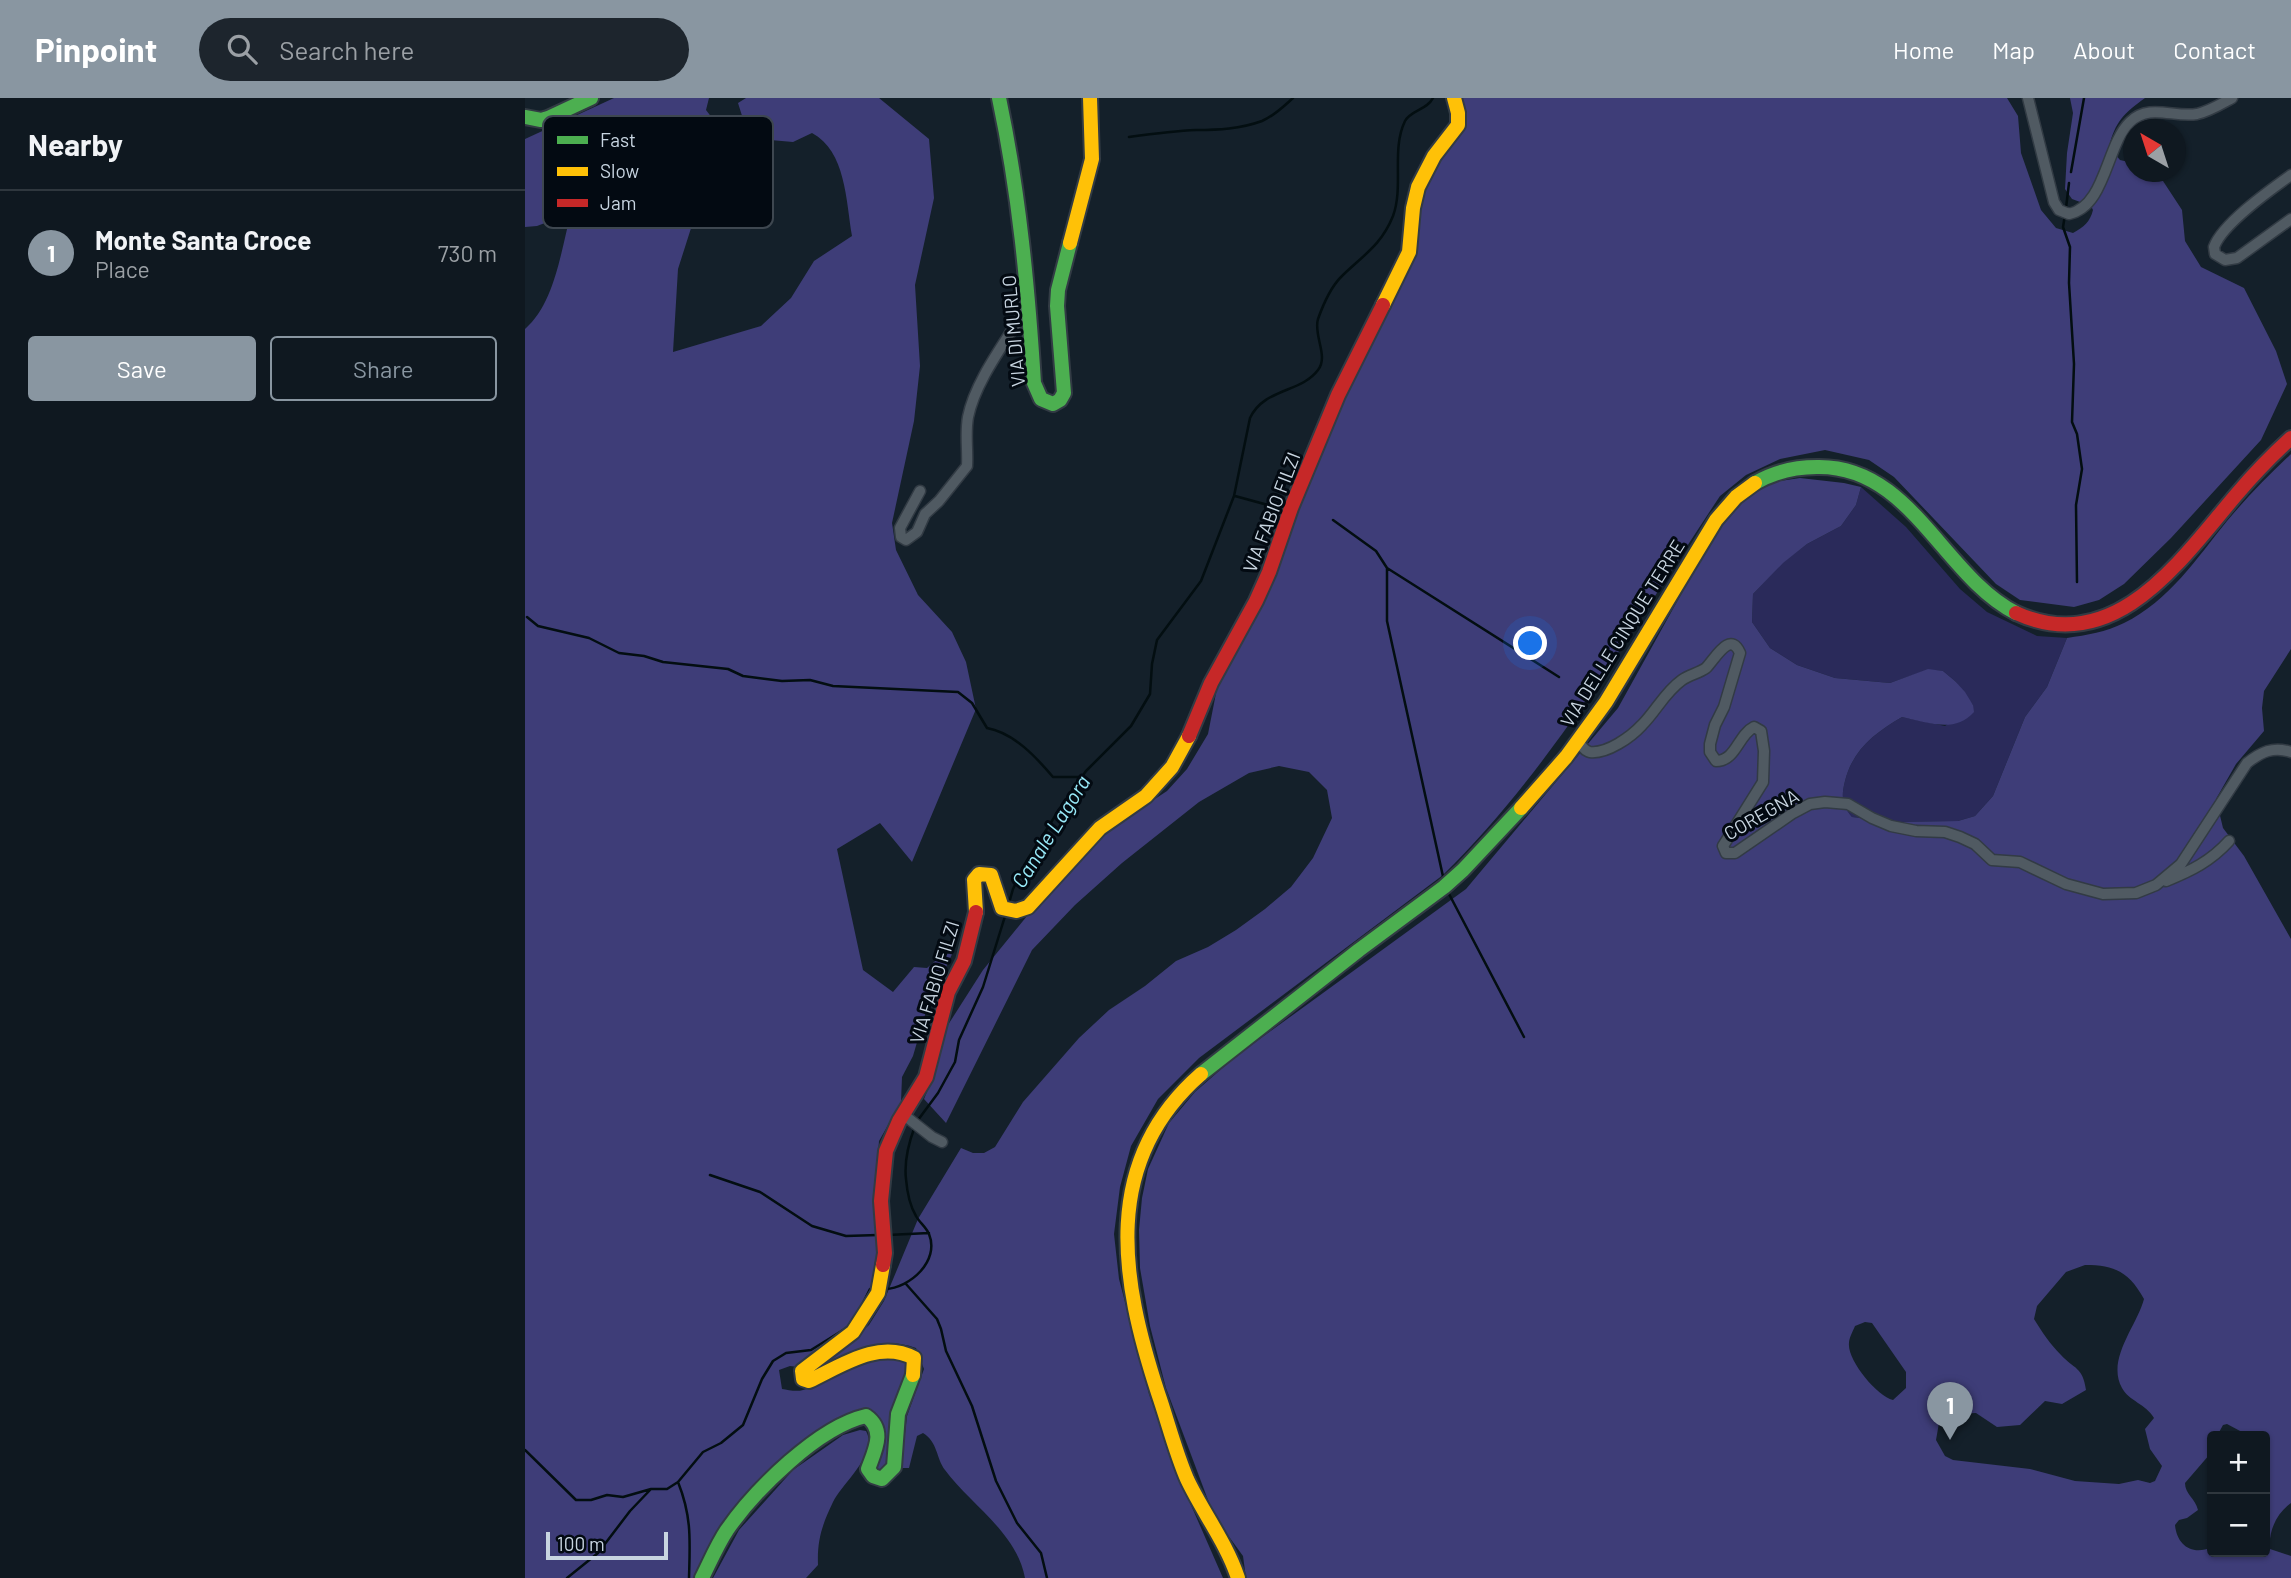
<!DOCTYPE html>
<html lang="en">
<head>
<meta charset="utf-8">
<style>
  :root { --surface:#0f1820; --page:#1d252d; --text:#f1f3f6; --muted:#9ba0a5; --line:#2f373e; --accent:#8996a1 }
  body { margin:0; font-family:Barlow,sans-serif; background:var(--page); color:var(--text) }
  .controls { position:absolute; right:21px; bottom:21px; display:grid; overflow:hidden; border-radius:7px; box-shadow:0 2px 5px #0004 }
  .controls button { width:63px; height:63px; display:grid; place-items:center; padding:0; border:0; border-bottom:2px solid var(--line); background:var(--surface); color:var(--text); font:35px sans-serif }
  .compass { position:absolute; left:1598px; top:21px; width:63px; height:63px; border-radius:50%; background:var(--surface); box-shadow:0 2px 5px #0004; rotate:321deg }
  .scale { position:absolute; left:21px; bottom:18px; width:122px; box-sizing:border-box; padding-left:7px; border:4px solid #c8d5e1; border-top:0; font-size:19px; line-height:24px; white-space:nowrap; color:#c8d5e1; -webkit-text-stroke:5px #030a12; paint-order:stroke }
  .you { position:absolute; left:1006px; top:546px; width:24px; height:24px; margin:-18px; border:5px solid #fff; border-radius:50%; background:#1a73e8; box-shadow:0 0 0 10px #1a73e833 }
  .badge { display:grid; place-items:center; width:46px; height:46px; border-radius:50%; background:var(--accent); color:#fff; font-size:23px; font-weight:700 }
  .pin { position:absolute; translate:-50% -58px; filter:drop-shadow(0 2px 4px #0008) }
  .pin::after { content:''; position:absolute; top:37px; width:24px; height:21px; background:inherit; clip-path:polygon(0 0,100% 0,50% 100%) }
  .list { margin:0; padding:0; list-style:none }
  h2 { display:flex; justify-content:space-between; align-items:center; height:91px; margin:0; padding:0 28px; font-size:30px }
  h2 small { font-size:23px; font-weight:400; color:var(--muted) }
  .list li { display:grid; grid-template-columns:46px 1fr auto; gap:21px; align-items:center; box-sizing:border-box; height:126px; padding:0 28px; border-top:2px solid var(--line) }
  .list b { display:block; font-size:26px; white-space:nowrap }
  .list p { margin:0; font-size:23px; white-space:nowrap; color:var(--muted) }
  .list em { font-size:23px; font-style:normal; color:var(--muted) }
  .actions { display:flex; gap:14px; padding:21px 28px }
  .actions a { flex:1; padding:16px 0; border:2px solid var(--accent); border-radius:7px; text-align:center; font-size:24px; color:var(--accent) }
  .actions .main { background:var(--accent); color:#fff }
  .icon { flex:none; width:38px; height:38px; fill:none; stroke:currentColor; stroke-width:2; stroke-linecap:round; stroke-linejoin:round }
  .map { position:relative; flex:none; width:1766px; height:1480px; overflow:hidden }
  header { display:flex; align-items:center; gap:42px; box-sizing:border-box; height:98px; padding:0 35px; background:var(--accent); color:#fff }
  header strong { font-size:33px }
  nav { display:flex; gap:38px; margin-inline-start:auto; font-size:24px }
  .search { width:490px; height:63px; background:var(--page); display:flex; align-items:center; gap:18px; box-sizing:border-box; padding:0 24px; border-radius:38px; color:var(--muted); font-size:26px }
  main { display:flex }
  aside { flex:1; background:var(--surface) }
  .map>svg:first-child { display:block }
  .green { fill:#2a2a5a }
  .forest { fill:#3e3d78; fill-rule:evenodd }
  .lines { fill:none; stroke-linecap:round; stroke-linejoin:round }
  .stream { stroke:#030e11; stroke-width:2.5 }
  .street-casing { stroke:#323b44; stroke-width:13 }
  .fast-casing { stroke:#323b44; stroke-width:18 }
  .slow-casing { stroke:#323b44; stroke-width:18 }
  .jam-casing { stroke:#323b44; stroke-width:18 }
  .street { stroke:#505a62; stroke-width:10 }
  .fast { stroke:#4caf50; stroke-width:14 }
  .slow { stroke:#ffc107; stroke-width:14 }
  .jam { stroke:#c62828; stroke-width:14 }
  .labels { text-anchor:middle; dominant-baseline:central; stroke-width:6; stroke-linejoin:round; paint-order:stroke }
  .street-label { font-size:19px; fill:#c8d5e1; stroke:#030a12 }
  .water-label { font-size:21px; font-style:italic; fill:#99ebfa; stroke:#030a12 }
  .key { fill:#030a12; stroke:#3e4750; stroke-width:2 }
  .key-label { font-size:19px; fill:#c8d5e1 }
</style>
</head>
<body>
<header>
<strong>Pinpoint</strong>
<div class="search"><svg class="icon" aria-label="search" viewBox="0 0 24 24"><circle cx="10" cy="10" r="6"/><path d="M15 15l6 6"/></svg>Search here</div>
<nav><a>Home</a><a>Map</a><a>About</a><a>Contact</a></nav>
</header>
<main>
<aside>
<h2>Nearby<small></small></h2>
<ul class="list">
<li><span class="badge">1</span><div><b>Monte Santa Croce</b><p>Place</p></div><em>730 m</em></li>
</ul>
<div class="actions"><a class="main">Save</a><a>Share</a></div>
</aside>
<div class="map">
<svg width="1766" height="1480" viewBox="0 0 1766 1480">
  <rect width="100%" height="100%" fill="#14202a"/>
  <path class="green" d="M 1336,389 L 1381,429 L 1435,491 L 1462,514 L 1512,538 L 1542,540 L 1522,589 L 1500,619 L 1468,698 L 1450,718 L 1433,723 L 1368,724 L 1327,719 C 1317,707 1316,698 1320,683 C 1328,651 1350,635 1377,619 L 1420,628 L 1448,607 L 1430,583 L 1418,573 L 1402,572 L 1365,585 L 1310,580 L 1272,567 L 1245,550 L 1227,524 L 1228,496 L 1257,465 L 1282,446 L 1316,428 L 1331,407 Z"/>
  <path class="forest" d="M 89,0 L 184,0 L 181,12 L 197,33 L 153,171 L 148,254 L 236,228 L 266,200 L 289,163 L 327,138 C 321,103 321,53 287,35 L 268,44 L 224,40 L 213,5 L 221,0 L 354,0 L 404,41 L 409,100 L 390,187 L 395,268 L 389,323 L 367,425 L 371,452 L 393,497 L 427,534 L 441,564 L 451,611 L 387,764 L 355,725 L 312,751 L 338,872 L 368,894 L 389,869 L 402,870 L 415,859 L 428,854 L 402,910 L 388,958 L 377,979 L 376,1004 L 354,1043 L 349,1107 L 353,1149 L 348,1190 L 323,1231 L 273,1269 L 265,1268 L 254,1272 L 257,1291 C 263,1292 272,1294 278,1292 C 301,1286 368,1241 385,1269 L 365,1363 L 358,1375 L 348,1371 L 346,1314 L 273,1348 L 249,1368 L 170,1480 L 0,1480 L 0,231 C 30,205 36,152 46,115 L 12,128 L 0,129 L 0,41 Z
    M 936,0 L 1482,0 L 1493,18 L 1496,55 L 1516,112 L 1531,130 L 1548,135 C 1559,129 1565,124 1568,112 L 1566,108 L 1547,101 L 1540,91 L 1542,55 L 1548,15 L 1545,0 L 1620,0 C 1599,15 1590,24 1584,49 L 1595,62 L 1608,65 L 1608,74 L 1626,74 L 1638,83 L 1657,112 L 1660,143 L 1676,169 L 1719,190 L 1751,253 L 1762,286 L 1736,342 L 1646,440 L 1599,486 L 1574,502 L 1549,509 L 1495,502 L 1471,486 L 1369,379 L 1344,362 L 1300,352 L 1255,361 L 1221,377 L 1195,398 C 1109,527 1030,667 918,777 L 674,960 L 633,1001 L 606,1048 L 595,1089 L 589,1136 L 594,1181 L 624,1296 L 655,1382 L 698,1480 L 500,1480 C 492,1435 446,1407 420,1372 C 411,1360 413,1344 398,1335 L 392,1338 L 384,1370 L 376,1370 L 382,1318 L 399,1271 L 391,1250 C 355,1237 333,1253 301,1268 L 299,1267 L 344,1227 L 359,1203 L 393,1121 L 436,1050 L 448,1055 L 459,1055 L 470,1049 L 498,1004 L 554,940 L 584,912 L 620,888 L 651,863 L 683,849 L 711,832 L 740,811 L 766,789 L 788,760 L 807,720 L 802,692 L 784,674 L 754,668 L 724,675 L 674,704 L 597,765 L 550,807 L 507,852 L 421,1025 L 399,1001 L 410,974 L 421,930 L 458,872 L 502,818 L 580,734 L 642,693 L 662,671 L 683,636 L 693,585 L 741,500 L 775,404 L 819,302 L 880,170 L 892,152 L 893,118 L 901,87 L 913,62 L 938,29 L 942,15 Z
    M 1766,356 L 1766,551 L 1739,593 L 1737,610 L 1739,633 L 1711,666 L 1691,701 L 1698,730 L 1719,758 L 1766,841 L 1766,1405 C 1752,1415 1743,1433 1745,1451 L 1766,1458 L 1766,1480 L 721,1480 L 718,1458 L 689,1418 L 641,1290 L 625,1228 L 615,1170 L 614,1132 L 617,1100 L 623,1071 L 644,1025 L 670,994 L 710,959 L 941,791 L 1093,610 L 1189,437 L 1217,401 L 1234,389 L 1255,383 L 1275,380 L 1319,385 L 1336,389 L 1331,407 L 1316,428 L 1282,446 L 1258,465 L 1228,496 L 1227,524 L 1245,550 L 1272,567 L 1310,580 L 1365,585 L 1403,571 L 1418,573 L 1430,583 L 1440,594 L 1448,607 L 1449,614 C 1430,636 1402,624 1377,619 C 1350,635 1328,651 1320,683 C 1316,698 1317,707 1327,719 L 1368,724 L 1433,723 L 1450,718 L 1468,698 L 1500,619 L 1522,589 L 1542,540 C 1562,537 1581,534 1599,525 C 1644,503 1672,460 1702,423 C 1722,399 1744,377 1766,356 ZM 1560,1167 C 1590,1167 1604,1174 1619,1201 C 1612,1228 1581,1261 1597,1290 C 1604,1303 1621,1306 1629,1320 L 1620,1331 L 1625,1351 L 1637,1368 L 1630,1383 L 1625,1385 L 1613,1382 L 1594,1386 L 1550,1383 L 1505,1371 L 1428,1362 L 1420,1358 L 1411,1342 L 1414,1325 L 1425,1316 L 1451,1315 L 1472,1329 L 1495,1327 L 1520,1303 L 1537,1306 L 1561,1292 C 1558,1269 1549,1271 1536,1257 C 1525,1246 1517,1234 1509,1221 L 1512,1208 L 1541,1174 ZM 1340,1224 L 1347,1225 L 1381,1274 L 1381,1290 L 1368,1302 C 1352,1298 1322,1262 1324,1245 C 1324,1240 1328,1233 1330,1228 ZM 1702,1326 L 1717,1334 L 1719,1338 L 1740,1338 L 1740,1454 L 1687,1454 L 1687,1449 C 1668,1458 1652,1448 1650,1427 L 1654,1422 L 1662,1420 L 1673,1412 C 1670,1400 1660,1396 1660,1385 L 1685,1356 L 1687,1338 L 1692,1338 L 1698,1327 Z
    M 335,1332 L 341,1333 C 354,1356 317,1385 308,1404 C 297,1427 292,1442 293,1467 L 281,1480 L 188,1480 L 214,1432 L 268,1372 L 318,1337 Z"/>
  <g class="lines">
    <path class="stream" d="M 604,39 C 626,36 648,33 671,32 C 693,32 715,31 737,23 C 749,18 758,9 768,0
      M 1546,74 L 1559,0
      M 1541,110 L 1544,85
      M 1540,117 L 1538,129 L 1545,149 L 1544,185 L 1549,266 L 1547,324 L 1552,336 L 1557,371 L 1551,407 L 1552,484
      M 710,398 L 754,410
      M 808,422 L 851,453 L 862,470 L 1034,579
      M 862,470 L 862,523 L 919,783
      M 2,519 L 13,528 L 64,540 L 94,555 L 119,558 L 138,564 L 203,571 L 218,578 L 257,583 L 285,582 L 308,588 L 433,594 L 447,605 L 462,630 C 489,635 511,659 528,679 L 555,679
      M 923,794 L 999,939
      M 484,805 L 488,791 L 501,764 L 537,707 L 561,673 L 606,628 L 625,596 L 627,566 L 632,542 L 676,483 L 709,398 L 725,320 C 739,290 776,295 793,272 C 804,258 788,237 793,221 C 798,207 806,189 816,179 C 837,158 856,148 868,118 C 879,88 866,52 880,23 C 886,12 902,12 908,0
      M 393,1022 L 413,995 L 430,964 L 434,942 L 458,889 L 481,815
      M 185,1077 L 235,1094 L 287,1128 L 321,1138 L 353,1137
      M 363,1137 L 404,1135
      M 381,1186 L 412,1221 L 416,1231 L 421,1253 L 447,1308 L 471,1383 L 492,1425 L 516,1455 L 522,1480
      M 360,1191 C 385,1190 415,1163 404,1136 C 401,1129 394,1124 391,1118 C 385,1108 382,1093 381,1081 C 379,1064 384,1044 390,1028
      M 336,1209 L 345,1191 L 350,1191
      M 0,1352 L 51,1402 L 66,1402 L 82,1397 L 98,1399 L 126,1391 L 142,1391 L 153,1384 L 178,1354 L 196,1345 L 218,1327 L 237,1281 L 248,1263 L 261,1255 L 286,1252 L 323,1229 L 328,1221
      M 153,1384 C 167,1419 165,1443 164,1480
      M 42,1480 L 73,1455 L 105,1413 L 126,1391"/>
    <g class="street-casing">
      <path id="street" d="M 1503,0 L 1529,104 L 1534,112 L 1544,116 C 1581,108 1581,47 1605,24 C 1624,5 1649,20 1672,16 C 1685,13 1696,6 1707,0
        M 1766,77 C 1745,92 1697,126 1689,149 L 1690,156 L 1700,162 L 1712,160 L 1766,121
        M 395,393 L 375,430 L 376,439 L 381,442 L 392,434 L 400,416 L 414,403 L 442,368 C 443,352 440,336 443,319 C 451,280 484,240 504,205
        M 1053,643 C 1056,647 1059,653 1065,654 C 1082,656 1106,639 1117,627 C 1131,613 1140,594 1157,582 C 1164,577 1174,575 1181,570 C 1190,561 1205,532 1215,555 L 1199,609 L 1190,627 L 1185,646 L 1185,654 L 1191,663 C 1211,663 1213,637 1229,629 L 1236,633 L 1239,653 L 1238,684 L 1198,748 L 1201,755 L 1210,755 L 1268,715 L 1285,706 L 1300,704 L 1323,706 L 1347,720 L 1366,728 L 1391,733 L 1420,734 L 1435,739 L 1450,746 L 1467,762 L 1495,764 L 1541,786 L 1578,796 L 1611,795 L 1631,787 L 1656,766 L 1722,665 C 1736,654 1748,648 1766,654
        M 1641,783 C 1666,773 1686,763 1704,743
        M 379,1017 L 407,1039 L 417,1044"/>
    </g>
    <g class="fast-casing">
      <path id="fast" d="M 474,0 C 494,94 503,189 509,285 L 516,301 L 528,306 L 535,302 L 539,295 L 532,208 L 533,192 L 545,145
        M 0,19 L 16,22 L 23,20 L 66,0
        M 1230,385 C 1249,374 1270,369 1292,369 C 1386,367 1418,478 1491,515
        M 676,976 L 834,852 L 919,789 L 938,772 L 996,710
        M 177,1480 C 185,1464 192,1447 202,1432 C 230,1392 293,1329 341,1318 C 361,1332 350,1352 343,1371 L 348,1378 L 357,1381 L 369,1369 L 373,1316 L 388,1277"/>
    </g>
    <g class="slow-casing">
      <path id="slow" d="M 545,145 L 567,61 L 565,0
        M 858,207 L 884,154 L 888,110 L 893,89 L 909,58 L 933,27 L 933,15 L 929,0
        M 996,710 L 1041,659 L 1081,604 L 1191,422 L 1211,399 L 1230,385
        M 451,814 L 449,782 L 454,776 L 466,777 L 477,810 L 491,813 L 503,809 L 575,730 L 621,698 L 647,669 L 664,638
        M 676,976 C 575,1064 596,1182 633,1295 C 643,1324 650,1353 662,1381 C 678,1415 701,1444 713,1480
        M 358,1167 L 353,1195 L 328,1234 L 277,1273 L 278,1281 L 284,1283 C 316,1268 354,1241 389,1260 L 388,1277"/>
    </g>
    <g class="jam-casing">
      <path id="jam" d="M 1491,515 C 1590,560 1655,463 1711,397 C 1728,377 1746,358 1766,340
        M 664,638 L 686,585 L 731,503 L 744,474 L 766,410 L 813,297 L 858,207
        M 358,1167 L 360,1155 L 356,1103 L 361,1053 L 374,1023 L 401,979 L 423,894 L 439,863 L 451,814"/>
    </g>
    <use href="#street" class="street"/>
    <use href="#fast" class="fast"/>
    <use href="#slow" class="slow"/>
    <use href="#jam" class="jam"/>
  </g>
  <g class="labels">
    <g class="street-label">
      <text transform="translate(488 233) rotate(-95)">VIA DI MURLO</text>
      <text transform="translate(746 414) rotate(-69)">VIA FABIO FILZI</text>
      <text transform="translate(1097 535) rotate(-58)">VIA DELLE CINQUE TERRE</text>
      <text transform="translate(1236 716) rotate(-30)">COREGNA</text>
      <text transform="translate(409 884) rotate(-73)">VIA FABIO FILZI</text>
    </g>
    <g class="water-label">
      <text transform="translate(525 733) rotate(-58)">Canale Lagora</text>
    </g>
  </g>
  <rect x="18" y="18" width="230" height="112" rx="10" class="key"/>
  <rect x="32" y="38" width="31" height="8" fill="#4caf50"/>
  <rect x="32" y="69" width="31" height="9" fill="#ffc107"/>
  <rect x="32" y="101" width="31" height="8" fill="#c62828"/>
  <g class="key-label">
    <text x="75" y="49">Fast</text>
    <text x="75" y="80">Slow</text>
    <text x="75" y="112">Jam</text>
  </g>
</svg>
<div class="controls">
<button>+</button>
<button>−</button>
</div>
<svg class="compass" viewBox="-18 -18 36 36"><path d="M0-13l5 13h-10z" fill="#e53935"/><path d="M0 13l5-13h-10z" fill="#9ba0a5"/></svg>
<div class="scale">100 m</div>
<div class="you"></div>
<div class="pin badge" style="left:1425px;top:1342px">1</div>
</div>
</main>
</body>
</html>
